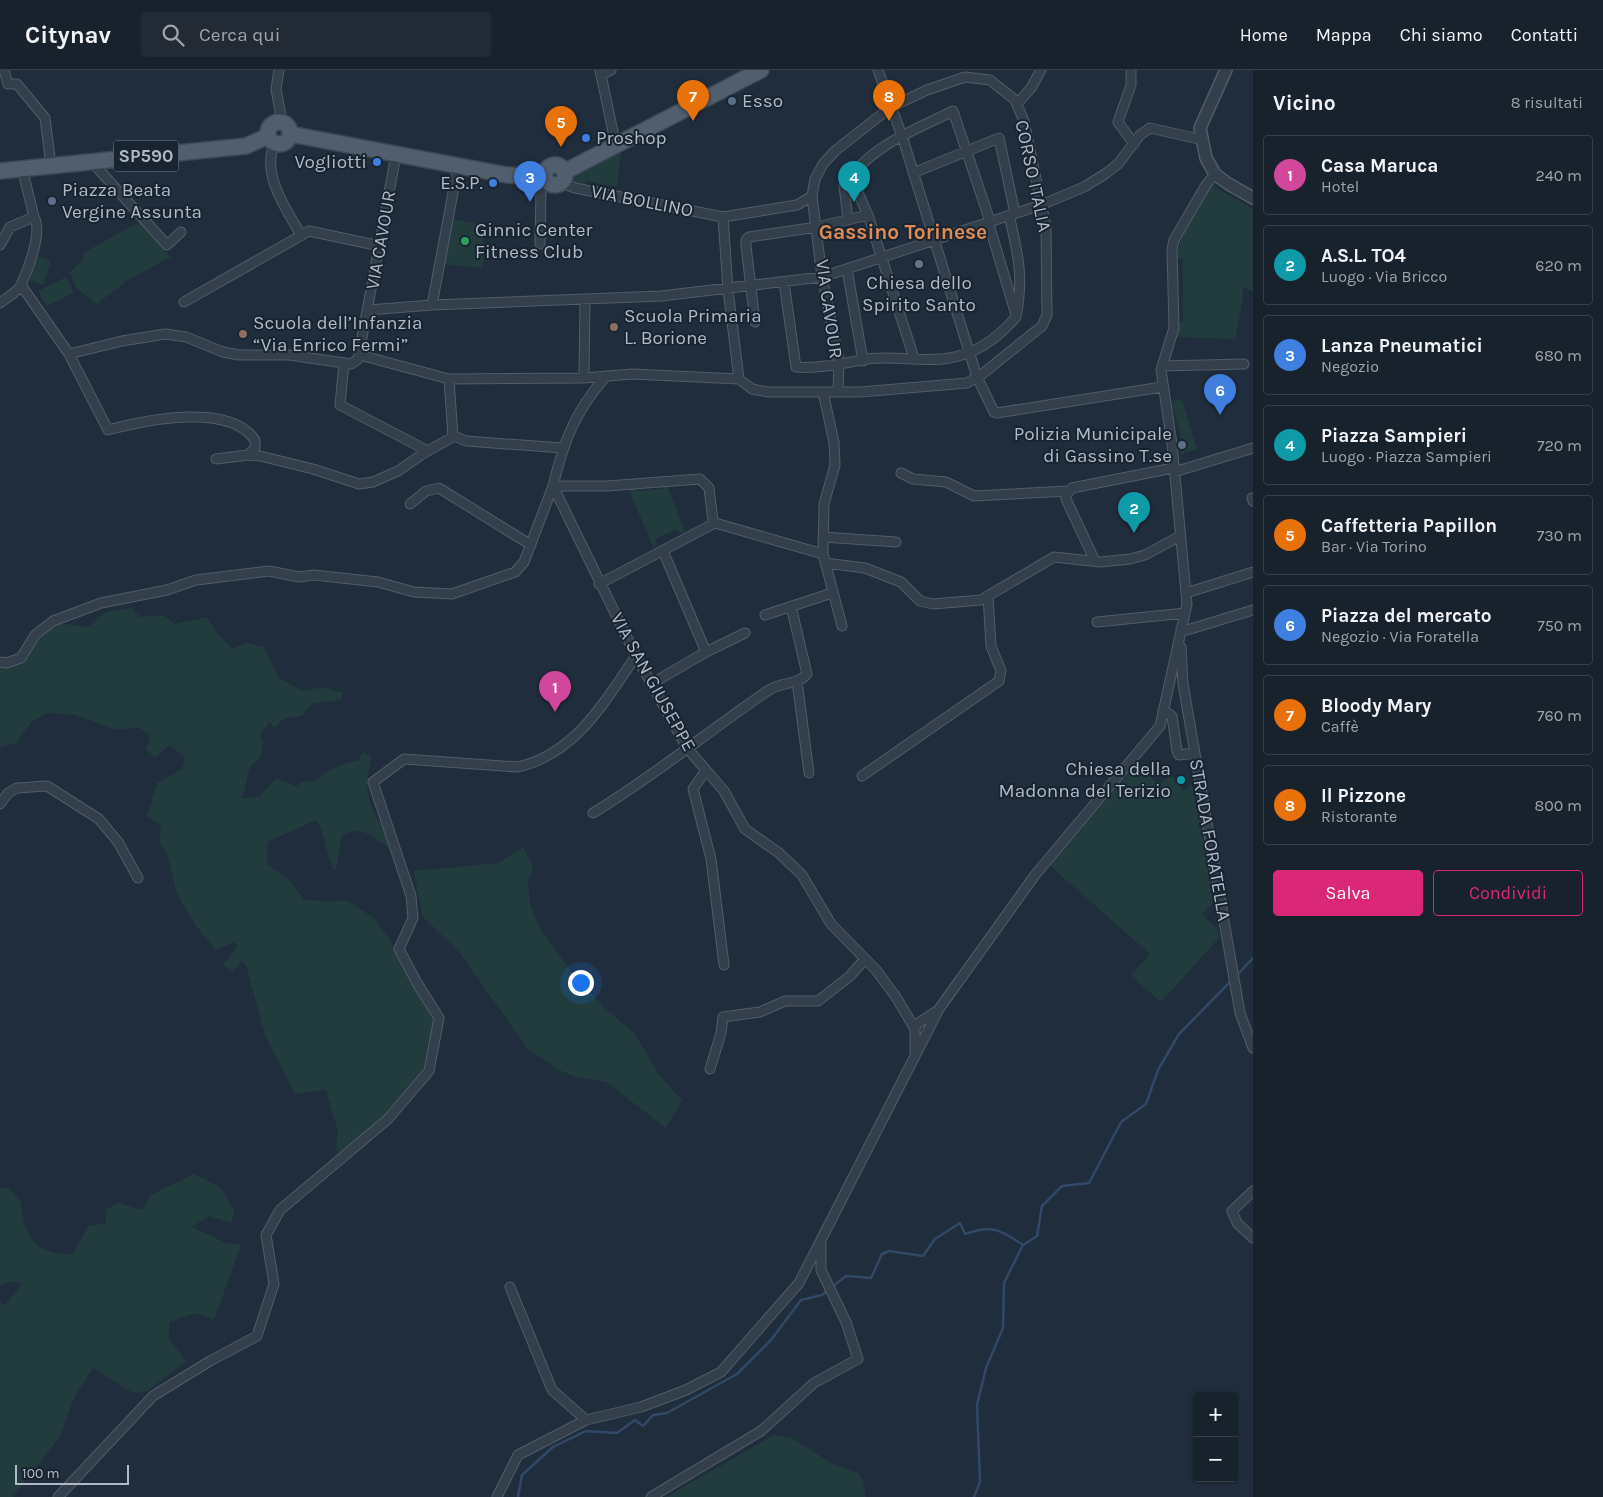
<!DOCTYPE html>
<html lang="it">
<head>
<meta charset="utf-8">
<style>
  :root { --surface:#18222d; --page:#212a35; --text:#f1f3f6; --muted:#9fa4aa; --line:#363f49; --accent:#db2777 }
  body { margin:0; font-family:Karla,sans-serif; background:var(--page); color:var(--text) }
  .controls { position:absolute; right:15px; bottom:15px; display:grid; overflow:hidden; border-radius:5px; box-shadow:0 1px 4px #0004 }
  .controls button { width:45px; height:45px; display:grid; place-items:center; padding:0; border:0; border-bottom:1px solid var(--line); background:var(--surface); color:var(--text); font:25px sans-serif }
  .scale { position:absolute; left:15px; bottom:12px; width:114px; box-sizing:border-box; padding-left:5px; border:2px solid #afb9c8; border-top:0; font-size:14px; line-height:18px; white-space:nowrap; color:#afb9c8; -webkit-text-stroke:4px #192431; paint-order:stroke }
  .you { position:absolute; left:580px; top:912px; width:18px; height:18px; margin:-12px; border:4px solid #fff; border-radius:50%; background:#1a73e8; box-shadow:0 0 0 8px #1a73e833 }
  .badge { display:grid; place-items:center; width:32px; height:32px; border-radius:50%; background:var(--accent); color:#fff; font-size:16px; font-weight:700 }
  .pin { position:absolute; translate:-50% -41px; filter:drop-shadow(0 1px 2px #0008) }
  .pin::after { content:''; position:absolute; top:26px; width:18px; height:15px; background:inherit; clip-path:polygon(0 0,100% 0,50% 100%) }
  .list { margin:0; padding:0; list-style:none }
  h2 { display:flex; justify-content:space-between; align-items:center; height:65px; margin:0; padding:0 20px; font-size:21px }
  h2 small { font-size:16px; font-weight:400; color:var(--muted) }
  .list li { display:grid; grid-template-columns:32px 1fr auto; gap:15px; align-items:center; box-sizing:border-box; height:80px; margin:0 10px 10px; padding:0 10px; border:1px solid var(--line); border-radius:5px }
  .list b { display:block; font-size:19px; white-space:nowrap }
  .list p { margin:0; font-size:16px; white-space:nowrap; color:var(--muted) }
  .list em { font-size:16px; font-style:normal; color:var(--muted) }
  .actions { display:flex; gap:10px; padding:15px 20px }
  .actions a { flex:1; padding:11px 0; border:1px solid var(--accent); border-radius:5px; text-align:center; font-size:18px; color:var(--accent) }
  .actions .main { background:var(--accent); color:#fff }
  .icon { flex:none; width:28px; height:28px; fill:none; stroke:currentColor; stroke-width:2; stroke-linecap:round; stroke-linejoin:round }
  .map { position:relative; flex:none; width:1253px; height:1427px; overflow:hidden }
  header { display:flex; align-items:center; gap:30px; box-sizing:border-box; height:70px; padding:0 25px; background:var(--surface); border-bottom:1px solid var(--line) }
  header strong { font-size:24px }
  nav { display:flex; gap:28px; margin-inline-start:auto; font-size:18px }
  .search { width:350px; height:45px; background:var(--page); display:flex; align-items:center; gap:12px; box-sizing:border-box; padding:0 18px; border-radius:5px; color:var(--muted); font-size:19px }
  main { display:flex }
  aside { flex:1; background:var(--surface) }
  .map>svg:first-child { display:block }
  .green { fill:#223b3d }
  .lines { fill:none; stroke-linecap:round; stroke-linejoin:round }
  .stream { stroke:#314966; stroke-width:2.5 }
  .minor-casing { stroke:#525c6a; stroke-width:11 }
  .tertiary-casing { stroke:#525c6a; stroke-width:14 }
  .primary-casing { stroke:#3d4855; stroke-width:18 }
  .minor { stroke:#343f4c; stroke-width:9 }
  .tertiary { stroke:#343f4c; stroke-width:11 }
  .primary { stroke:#515e6d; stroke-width:15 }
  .service-dot { fill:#5c6f8a; stroke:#192431; stroke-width:2 }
  .shop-dot { fill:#3f7fe0; stroke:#192431; stroke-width:2 }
  .leisure-dot { fill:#2e9e5b; stroke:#192431; stroke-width:2 }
  .worship-dot { fill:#6b7280; stroke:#192431; stroke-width:2 }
  .education-dot { fill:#8d6e63; stroke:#192431; stroke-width:2 }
  .culture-dot { fill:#0f9aa8; stroke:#192431; stroke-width:2 }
  .labels { text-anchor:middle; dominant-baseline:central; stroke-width:4; stroke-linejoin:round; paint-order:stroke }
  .shield { fill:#192431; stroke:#828c9b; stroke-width:1 }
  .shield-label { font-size:18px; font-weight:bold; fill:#afb9c8 }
  .poi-label { font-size:19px; fill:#afb9c8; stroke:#192431; text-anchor:start }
  .street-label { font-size:19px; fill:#afb9c8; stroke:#192431 }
  .quarter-label { font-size:21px; font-weight:bold; fill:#de8b54; stroke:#192431 }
</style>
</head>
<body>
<header>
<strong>Citynav</strong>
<div class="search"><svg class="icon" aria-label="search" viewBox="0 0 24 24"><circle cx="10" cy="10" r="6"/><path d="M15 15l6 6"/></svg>Cerca qui</div>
<nav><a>Home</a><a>Mappa</a><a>Chi siamo</a><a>Contatti</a></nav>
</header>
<main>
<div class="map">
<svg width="1253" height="1427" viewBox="0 0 1253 1427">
  <rect width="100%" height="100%" fill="#202d3c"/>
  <path class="green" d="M 621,81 L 617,117 L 586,111 L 585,116 L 573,112 L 573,106 Z
    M 1213,116 L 1253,139 L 1253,222 L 1243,217 C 1244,236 1237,251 1236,269 L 1177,267 L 1176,252 L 1183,252 L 1183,189 L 1175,188 C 1180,181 1178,177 1181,170 C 1186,152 1200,129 1213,116 Z
    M 452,149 L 484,155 L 483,198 L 442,194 Z
    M 141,151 L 171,187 L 128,210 L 97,234 L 76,218 L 70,202 L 84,189 L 83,183 Z
    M 37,186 L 51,191 L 43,215 L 29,210 Z
    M 66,207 L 74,223 L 46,236 L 38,221 Z
    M 1182,329 L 1197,379 L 1181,384 L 1178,373 L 1182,371 L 1171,331 Z
    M 663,413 L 666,413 L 685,462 L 680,464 L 677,459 L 655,469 L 658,475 L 653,477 L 628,418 L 638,415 L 638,421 L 663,419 Z
    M 131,538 L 140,547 L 163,545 L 175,554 L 207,547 L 216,562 L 232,579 L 246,573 L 264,577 L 279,608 L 303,621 L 322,617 L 343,623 L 341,630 L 313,633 L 302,646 L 285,648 L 274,658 L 270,652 L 260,664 L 263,673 L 260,688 L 250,697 L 242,729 L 260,726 L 276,708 L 296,716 L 304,711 L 315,712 C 328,699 341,694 359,690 L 362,682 L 372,687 C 365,715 365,727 379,752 C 384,761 389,768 390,778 C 369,769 366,752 341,767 L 336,801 L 333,799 C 326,784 326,765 316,750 L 268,772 L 267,794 L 289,810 L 304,829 L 327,832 L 347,830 L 375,849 L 396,879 L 436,950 L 424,1002 L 403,1036 L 341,1086 L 336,1079 L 338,1062 L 326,1020 L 295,1024 L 265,966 L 246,895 L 241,892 L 232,902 L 223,895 L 237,877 L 234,872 L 216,880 L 196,856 L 177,824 L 167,784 L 159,772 L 161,756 L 147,746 L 157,713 L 182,699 L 185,688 L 170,675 L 155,687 L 145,679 L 150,670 L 149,665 L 138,657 L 117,660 L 75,645 L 48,643 L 31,652 L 17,673 L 0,677 L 0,588 C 20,588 20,573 33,563 C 50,551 68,553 87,558 L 106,542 Z
    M 1139,692 L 1158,715 L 1171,705 L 1183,721 L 1192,714 L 1215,831 L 1202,844 L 1218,860 L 1219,868 L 1162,931 L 1159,931 L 1131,905 L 1150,884 L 1049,795 Z
    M 523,777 L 533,797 L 528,812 L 530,834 L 539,857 L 573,904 L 606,939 L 635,964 L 659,1005 L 682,1030 L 666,1058 L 606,1012 L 576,1007 L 559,1000 L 528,979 L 458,881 L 422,846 L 414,801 L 498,793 Z
    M 194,1104 L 220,1117 L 234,1140 L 232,1153 L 209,1146 L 192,1157 L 226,1173 L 241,1175 L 214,1250 L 195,1243 L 169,1252 L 169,1268 L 186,1292 L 146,1322 L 133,1323 L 93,1298 L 74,1328 L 60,1366 L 13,1427 L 0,1427 L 0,1232 L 5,1235 L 22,1214 L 14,1211 L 0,1216 L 0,1118 L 7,1117 L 20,1129 C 25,1166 31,1184 73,1184 L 88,1156 L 106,1153 L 105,1140 L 119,1133 L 142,1140 L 151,1125 Z
    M 774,1365 L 792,1368 L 831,1393 L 858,1403 L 863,1411 L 866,1427 L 666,1427 Z"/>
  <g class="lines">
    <path class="stream" d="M 1237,905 L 1253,888
      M 832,1217 L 846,1206 L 871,1208 L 882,1184 L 889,1181 L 923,1186 L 935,1169 L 960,1153 L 965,1164 C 992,1154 1001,1160 1023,1175 L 1037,1166 L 1042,1136 L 1062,1116 L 1089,1113 L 1121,1052 L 1146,1034 L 1158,1000 L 1179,964 L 1231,911
      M 518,1427 L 522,1405 L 553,1377 L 586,1361 L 617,1363 L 635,1350 L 643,1356 L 653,1345 L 667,1343 L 737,1304 L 771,1270 L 801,1230 L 822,1225 L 828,1220
      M 974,1427 L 980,1412 L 977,1335 L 986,1298 L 1003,1258 L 1004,1213 L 1023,1175"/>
    <g class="minor-casing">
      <path id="minor" d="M 4,0 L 8,14 L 17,14 L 45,48 L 51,95
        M 279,0 L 276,19 L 282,52
        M 600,0 L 616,76
        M 878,0 L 902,66 L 977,307 L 994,342 L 997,343 L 1162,317
        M 1131,0 L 1131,15 L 1118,52 L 1134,74
        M 601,5 L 611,0
        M 1017,34 L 1031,18 L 1041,0
        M 274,73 C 262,106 285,137 301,165
        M 91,91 L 167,175 L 181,162
        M 913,103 L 999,68 L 1015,143
        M 562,113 L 575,118 L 723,147 L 797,135 L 812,126
        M 847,113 C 869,76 917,59 953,41 L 990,151
        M 1009,145 C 1018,184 1024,207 1016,247
        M 723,147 L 728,220 L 739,309 L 752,319 L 768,322 L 860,322 L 967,313 L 981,305 L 1042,256 L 1047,245 L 1046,157 L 1024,51 L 1015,30 L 990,10 L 965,7 L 927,20 L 891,37 L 836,80 L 823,94 L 815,109 L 812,126 L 822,207 L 839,290 L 838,322
        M 848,150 L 844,116 L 847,113 L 854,114 L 868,145 L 914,288
        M 988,151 L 1016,245
        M 540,174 L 541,118 L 546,111
        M 0,175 L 10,157 L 34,147
        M 847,199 L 863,291
        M 784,212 L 796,297 C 820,299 845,293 868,289 C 894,285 923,293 949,288 C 976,284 999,267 1016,247
        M 21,215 L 69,284 L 108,360 C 146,350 229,332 255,370 L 255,378 L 248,385 L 216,389
        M 184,232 L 309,161 L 380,176
        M 0,233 C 6,228 18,222 21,215 C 28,200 43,161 34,147 L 22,98
        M 432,235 L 458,96
        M 368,240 L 432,235 L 661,226 L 822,207 L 1041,135 L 1084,117 L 1105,104 L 1118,94 L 1140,65 L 1150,58 L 1203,70
        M 755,252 L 746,176 L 746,170 L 749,167 L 817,157 L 868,145
        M 69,284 L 122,271 L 165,264 L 186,267 L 223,282 L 239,285 L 289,285 L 351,294 L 358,289 L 396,85
        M 360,285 L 449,309 L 584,308 L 632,304 L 739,309
        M 344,293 L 340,335 L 428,381
        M 1162,296 L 1244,294
        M 606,306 C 575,342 564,370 553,416 L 636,586 L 687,678 L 724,721 L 745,759 L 779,783 L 802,805 L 831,854 L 876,900 L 896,927 L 915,959 L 915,982
        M 584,308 L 585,229
        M 823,322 L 834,372 L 835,395 L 824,434 L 823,484 L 842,556
        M 454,366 L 466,371 L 563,378
        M 248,385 L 260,386 L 313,399 L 359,414 L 373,412 L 398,401 L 424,383 L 453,367 L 449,309
        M 1174,402 L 1253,378
        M 901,403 L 913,409 L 946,412 L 974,426 L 1068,421
        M 1252,428 L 1253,431
        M 410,434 L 426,421 L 439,418 L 531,475
        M 823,467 L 896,472
        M 663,481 L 706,582
        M 1095,491 L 1066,429 L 1066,425 L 1072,418 L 1173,398
        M 825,493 L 865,498 L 901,512 L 920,531 L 933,534 L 981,530 L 1054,487 L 1100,492 L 1130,489 L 1145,485 L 1180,466
        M 599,514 L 715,453 L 823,484
        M 1186,523 L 1253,502
        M 765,545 L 832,523
        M 1097,552 L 1185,543
        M 1181,559 L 1187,560 L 1253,540
        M 1181,577 L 1183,614 L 1240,943 L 1253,978
        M 0,592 L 6,593 L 21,588 L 35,565 L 53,551 L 101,533 L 167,520 L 196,510 L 269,501 L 299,507 L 314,505 L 378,512 L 414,522 L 452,524 L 515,502 L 524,492 L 553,416 L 607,416 L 700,409 L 709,418 L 713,451 L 715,453
        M 797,611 L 809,703
        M 651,614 L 706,582 L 745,563
        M 1163,640 L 1172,646 L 1177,681 L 1179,685 L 1195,683
        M 706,700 L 693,719 L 711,789 L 724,895
        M 862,706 L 999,611 L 1001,601 L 991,576 L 988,526
        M 0,734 L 8,723 L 17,718 L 47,716 L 99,749 L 118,772 L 138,808
        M 593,743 C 654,706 710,660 769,620 C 781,612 798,615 807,604 L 791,536
        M 915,959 L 917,954 L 935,942
        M 710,999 L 721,963 L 723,947 L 760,942 L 785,931 L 818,931 L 850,906 L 865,889
        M 1253,1121 L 1232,1141 L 1237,1153 L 1253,1168
        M 510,1217 L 552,1320 L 586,1350
        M 58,1427 L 153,1326 L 210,1291 L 257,1266 L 274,1214 L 266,1165 L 280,1140 L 388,1049 L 429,1001 L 439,948 L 417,913 L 399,879 L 413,848 L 411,826 L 373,712 L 404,689 L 517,697 C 575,685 605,631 636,586
        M 497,1427 L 518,1385 L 586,1350 L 641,1337 L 686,1320 L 721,1302 L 799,1213 L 820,1172
        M 651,1427 L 761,1361 L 814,1313 L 858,1289 L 846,1252 L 821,1200 L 821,1170 L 939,939 L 1035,805 L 1160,656 L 1187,534 L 1172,374 L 1161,300 L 1174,258 L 1172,179 L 1174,170 L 1206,115 L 1215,104"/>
    </g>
    <g class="tertiary-casing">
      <path id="tertiary" d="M 1226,0 L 1200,58 L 1206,88 L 1215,104 L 1227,113 L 1253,128"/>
    </g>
    <g class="primary-casing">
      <path id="primary" d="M268 63a11 11 0 1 1 22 0a11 11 0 1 1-22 0Z
        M 290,64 L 507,105 L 544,107
        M545 105a10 10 0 1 1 20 0a10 10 0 1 1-20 0Z
        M 0,101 L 246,76 L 268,66
        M 564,102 L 761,0"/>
    </g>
    <use href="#minor" class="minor"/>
    <use href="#tertiary" class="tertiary"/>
    <use href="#primary" class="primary"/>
  </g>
  <g class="service-dot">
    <circle cx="732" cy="31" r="5"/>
    <circle cx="52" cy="131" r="5"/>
    <circle cx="1182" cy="375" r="5"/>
  </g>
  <g class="shop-dot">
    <circle cx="586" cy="68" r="5"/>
    <circle cx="377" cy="92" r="5"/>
    <circle cx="493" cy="113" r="5"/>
  </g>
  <circle class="leisure-dot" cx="465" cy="171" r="5"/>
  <circle class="worship-dot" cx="919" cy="194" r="5"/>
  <g class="education-dot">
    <circle cx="614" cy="257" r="5"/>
    <circle cx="243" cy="264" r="5"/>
  </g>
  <circle class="culture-dot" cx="1181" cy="710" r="5"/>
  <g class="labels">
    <rect class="shield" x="113.5" y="70.5" width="65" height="31" rx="4"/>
    <g class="shield-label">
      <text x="146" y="86">SP590</text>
    </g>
    <g class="poi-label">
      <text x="742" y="31">Esso</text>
      <text x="596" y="68">Proshop</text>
      <text x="367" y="92" text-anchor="end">Vogliotti</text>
      <text x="483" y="113" text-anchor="end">E.S.P.</text>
      <text x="62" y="120">Piazza Beata<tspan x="62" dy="22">Vergine Assunta</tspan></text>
      <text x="475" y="160">Ginnic Center<tspan x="475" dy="22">Fitness Club</tspan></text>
      <text x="919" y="213" text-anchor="middle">Chiesa dello<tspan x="919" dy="22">Spirito Santo</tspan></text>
      <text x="624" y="246">Scuola Primaria<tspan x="624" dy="22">L. Borione</tspan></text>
      <text x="253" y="253">Scuola dell’Infanzia<tspan x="253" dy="22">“Via Enrico Fermi”</tspan></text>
      <text x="1172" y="364" text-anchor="end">Polizia Municipale<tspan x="1172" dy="22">di Gassino T.se</tspan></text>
      <text x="1171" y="699" text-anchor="end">Chiesa della<tspan x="1171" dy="22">Madonna del Terizio</tspan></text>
    </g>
    <g class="street-label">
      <text transform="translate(1033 106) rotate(78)">CORSO ITALIA</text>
      <text transform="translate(642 131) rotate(11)">VIA BOLLINO</text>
      <text transform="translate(381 170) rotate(-80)">VIA CAVOUR</text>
      <text transform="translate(829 239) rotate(82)">VIA CAVOUR</text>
      <text transform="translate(653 612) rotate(61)">VIA SAN GIUSEPPE</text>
      <text transform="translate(1210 770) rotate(80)">STRADA FORATELLA</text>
    </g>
    <g class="quarter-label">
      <text x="903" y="162">Gassino Torinese</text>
    </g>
  </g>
</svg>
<div class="controls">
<button>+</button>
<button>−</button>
</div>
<div class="scale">100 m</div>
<div class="you"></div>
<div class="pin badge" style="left:555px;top:642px;background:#d1479c">1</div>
<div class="pin badge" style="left:1134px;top:463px;background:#0f9aa8">2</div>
<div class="pin badge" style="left:530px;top:132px;background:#3f7fe0">3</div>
<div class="pin badge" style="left:854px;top:132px;background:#0f9aa8">4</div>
<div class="pin badge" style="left:561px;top:77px;background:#e8710a">5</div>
<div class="pin badge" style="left:1220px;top:345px;background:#3f7fe0">6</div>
<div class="pin badge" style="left:693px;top:51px;background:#e8710a">7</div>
<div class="pin badge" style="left:889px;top:51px;background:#e8710a">8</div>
</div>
<aside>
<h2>Vicino<small>8 risultati</small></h2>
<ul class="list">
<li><span class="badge" style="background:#d1479c">1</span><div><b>Casa Maruca</b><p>Hotel</p></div><em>240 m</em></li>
<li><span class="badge" style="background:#0f9aa8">2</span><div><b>A.S.L. TO4</b><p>Luogo · Via Bricco</p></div><em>620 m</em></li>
<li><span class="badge" style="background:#3f7fe0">3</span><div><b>Lanza Pneumatici</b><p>Negozio</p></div><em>680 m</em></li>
<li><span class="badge" style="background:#0f9aa8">4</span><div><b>Piazza Sampieri</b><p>Luogo · Piazza Sampieri</p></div><em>720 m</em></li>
<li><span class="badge" style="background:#e8710a">5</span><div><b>Caffetteria Papillon</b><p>Bar · Via Torino</p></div><em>730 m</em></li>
<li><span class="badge" style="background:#3f7fe0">6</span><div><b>Piazza del mercato</b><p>Negozio · Via Foratella</p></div><em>750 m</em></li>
<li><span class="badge" style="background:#e8710a">7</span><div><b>Bloody Mary</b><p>Caffè</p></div><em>760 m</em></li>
<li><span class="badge" style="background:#e8710a">8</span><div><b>Il Pizzone</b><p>Ristorante</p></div><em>800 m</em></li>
</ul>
<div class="actions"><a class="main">Salva</a><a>Condividi</a></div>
</aside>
</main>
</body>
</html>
